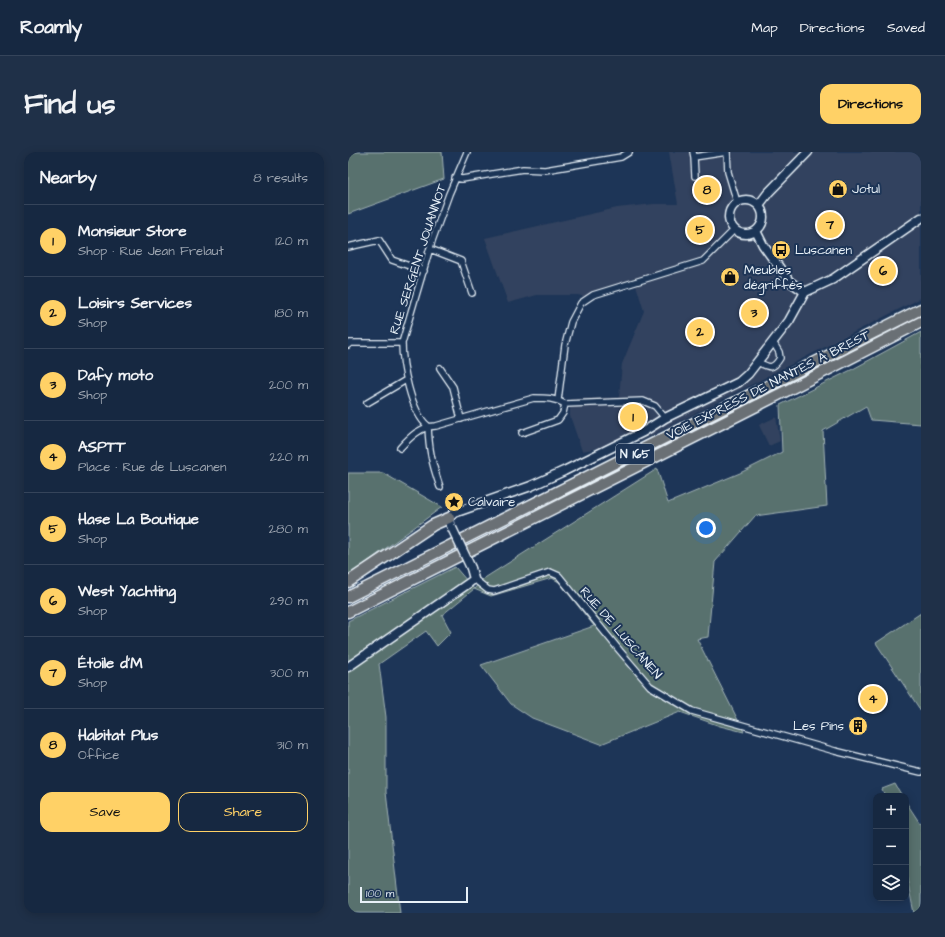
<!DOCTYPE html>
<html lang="en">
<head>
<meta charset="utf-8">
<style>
  :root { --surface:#162841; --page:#1f3048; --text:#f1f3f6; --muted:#9ea6b1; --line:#35445a; --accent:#ffd166 }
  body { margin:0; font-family:"Architects Daughter",sans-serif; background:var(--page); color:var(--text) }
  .controls { position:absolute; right:12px; bottom:12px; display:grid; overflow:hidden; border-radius:8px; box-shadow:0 2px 10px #0003 }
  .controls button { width:36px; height:36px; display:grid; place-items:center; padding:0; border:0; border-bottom:1px solid var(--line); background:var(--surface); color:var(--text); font:20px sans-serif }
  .scale { position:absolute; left:12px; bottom:10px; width:108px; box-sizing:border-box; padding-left:4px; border:2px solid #e8f1f8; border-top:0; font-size:11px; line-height:14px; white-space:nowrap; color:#e8f1f8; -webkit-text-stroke:3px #1d3557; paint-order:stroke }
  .you { position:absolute; left:358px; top:376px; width:14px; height:14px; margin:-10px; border:3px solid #fff; border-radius:50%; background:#1a73e8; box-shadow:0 0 0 6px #1a73e833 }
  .badge { display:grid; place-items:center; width:26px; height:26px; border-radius:50%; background:var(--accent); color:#111; font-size:13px; font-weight:700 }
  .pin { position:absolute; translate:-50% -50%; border:2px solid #fff; box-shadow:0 1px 4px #0006 }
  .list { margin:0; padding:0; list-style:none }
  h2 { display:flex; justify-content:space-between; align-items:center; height:52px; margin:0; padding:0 16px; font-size:17px }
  h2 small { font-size:13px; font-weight:400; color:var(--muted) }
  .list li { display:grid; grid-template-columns:26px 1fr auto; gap:12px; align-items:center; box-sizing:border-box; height:72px; padding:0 16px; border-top:1px solid var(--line) }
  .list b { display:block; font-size:15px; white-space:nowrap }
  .list p { margin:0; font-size:13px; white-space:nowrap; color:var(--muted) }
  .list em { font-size:13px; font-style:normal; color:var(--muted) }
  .actions { display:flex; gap:8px; padding:12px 16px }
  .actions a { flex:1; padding:9px 0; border:1px solid var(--accent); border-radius:12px; text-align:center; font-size:14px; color:var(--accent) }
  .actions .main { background:var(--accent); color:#111 }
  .icon { flex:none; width:22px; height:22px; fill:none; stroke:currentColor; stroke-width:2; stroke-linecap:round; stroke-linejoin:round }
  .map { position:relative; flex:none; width:573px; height:761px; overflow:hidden; border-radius:12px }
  header { display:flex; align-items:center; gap:24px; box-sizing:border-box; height:56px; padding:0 20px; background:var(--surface); border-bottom:1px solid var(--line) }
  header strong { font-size:19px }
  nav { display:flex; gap:22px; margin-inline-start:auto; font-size:14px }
  .intro { display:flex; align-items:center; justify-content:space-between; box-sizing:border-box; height:96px; padding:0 24px }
  h1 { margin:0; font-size:28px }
  .button { padding:10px 18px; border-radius:12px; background:var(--accent); color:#111; font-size:14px; font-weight:700 }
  main { display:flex; gap:24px; padding:0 24px }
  aside { flex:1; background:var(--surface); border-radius:12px; box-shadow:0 2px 10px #0003 }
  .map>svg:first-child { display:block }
  .built { fill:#32425e }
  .green { fill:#58716e; stroke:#a0b1b3 }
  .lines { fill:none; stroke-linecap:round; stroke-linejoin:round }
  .street-casing { stroke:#e8f1f8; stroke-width:8 }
  .secondary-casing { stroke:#e8f1f8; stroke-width:11 }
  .highway-casing { stroke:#e8f1f8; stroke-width:13 }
  .street { stroke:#1d3557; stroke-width:5.5 }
  .secondary { stroke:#1d3557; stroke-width:8 }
  .highway { stroke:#6b6f75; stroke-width:10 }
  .secondary-bridge-casing { stroke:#e8f1f8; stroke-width:11; stroke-linecap:butt }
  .secondary-bridge { stroke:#1d3557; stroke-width:8 }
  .labels { text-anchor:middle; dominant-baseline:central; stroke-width:4; stroke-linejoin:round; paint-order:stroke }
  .shield { fill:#1d3557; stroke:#abb9c8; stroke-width:1 }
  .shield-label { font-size:12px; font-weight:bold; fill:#e8f1f8 }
  .poi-label { font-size:13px; fill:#e8f1f8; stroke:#1d3557; text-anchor:start }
  .street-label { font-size:13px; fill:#e8f1f8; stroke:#1d3557 }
</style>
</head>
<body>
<header>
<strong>Roamly</strong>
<nav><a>Map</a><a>Directions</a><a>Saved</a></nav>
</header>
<div class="intro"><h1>Find us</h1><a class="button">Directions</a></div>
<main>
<aside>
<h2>Nearby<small>8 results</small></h2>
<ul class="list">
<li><span class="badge">1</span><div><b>Monsieur Store</b><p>Shop · Rue Jean Frelaut</p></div><em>120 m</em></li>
<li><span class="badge">2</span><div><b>Loisirs Services</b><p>Shop</p></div><em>180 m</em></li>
<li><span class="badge">3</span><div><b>Dafy moto</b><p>Shop</p></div><em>200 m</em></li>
<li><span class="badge">4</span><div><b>ASPTT</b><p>Place · Rue de Luscanen</p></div><em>220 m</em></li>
<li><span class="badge">5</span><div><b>Hase La Boutique</b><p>Shop</p></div><em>280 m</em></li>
<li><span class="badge">6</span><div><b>West Yachting</b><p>Shop</p></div><em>290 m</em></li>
<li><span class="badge">7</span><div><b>Étoile d'M</b><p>Shop</p></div><em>300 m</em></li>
<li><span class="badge">8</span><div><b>Habitat Plus</b><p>Office</p></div><em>310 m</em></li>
</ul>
<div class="actions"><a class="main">Save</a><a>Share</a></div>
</aside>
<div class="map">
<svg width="573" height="761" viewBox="0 0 573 761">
  <rect width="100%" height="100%" fill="#1d3557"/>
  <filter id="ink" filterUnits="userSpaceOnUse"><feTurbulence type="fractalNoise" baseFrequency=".025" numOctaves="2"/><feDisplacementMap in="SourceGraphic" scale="8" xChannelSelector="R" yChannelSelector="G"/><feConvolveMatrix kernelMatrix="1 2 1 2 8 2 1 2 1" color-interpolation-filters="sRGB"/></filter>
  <g filter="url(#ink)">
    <path class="built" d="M 321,0 L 573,0 L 573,146 L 293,289 L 234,299 L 222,264 L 222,247 L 271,245 L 274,212 L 296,159 L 288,133 L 244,147 L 230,143 L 189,143 L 160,151 L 137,86 L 269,56 L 306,52 L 330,52 Z
      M 428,265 L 432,289 L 421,294 L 411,273 Z"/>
    <path class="green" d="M 0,0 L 94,0 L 96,27 L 0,62 Z
      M 573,180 L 573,272 L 523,268 L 518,254 L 475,279 L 479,354 L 407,364 L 367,410 L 360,485 L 349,487 L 396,580 L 372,574 L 332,560 L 253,592 L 184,566 L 163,552 L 133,513 L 246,474 L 211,430 L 204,426 L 143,444 L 126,437 L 94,463 L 103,480 L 89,494 L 78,479 L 31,512 L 38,565 L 38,640 L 52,761 L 0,761 L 0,469 L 107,415 L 126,437 L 135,427 L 309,317 L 320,351 L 392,321 L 434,300 L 432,253 L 505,217 Z
      M 0,321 L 35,321 L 94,355 L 0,424 Z
      M 573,461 L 573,559 L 528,491 Z
      M 547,632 L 554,644 L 537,644 L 534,637 Z
      M 558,650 L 573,673 L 573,761 L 566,761 L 558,722 Z"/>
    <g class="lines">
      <g class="street-casing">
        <path id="street" d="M 345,0 L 346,5 L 379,0
          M 379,0 L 380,20 L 389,50
          M 346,5 L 347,24
          M 107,26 L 114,27 L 175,17 L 197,18 L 273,5 L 281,0
          M 0,95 L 31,88 L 44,108 L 76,119
          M 82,97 L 113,109 L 124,141
          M 0,193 L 2,191 L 54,191
          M 410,210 C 421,216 425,218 432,206 L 431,200 L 425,190
          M 92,216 L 105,235 L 113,267
          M 210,248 L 217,193 L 223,170 L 233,151 L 245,143 L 355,109 L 386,78
          M 19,251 L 58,228
          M 174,281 L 210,268 L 215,261 L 217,252
          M 52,296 C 62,285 73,274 88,274 L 186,246 C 198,246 207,246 217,252 L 295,249 L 307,254 L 317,266
          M 92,335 C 84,311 81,299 80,274 C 63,261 54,212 54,191 L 84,89 L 101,42 L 119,0
          M 126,427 L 140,438 L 146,439 L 202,420 L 211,424 L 272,499 L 302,534 L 344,559 L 487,599 L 573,620"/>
      </g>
      <g class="secondary-casing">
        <path id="secondary" d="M381 65a17 17 0 1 1 34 0a17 17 0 1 1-34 0Z
          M 411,53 L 420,41 L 460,0
          M 408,79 L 415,93 L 441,129 L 457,140
          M 102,372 L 101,366 L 106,361 L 183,334 L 216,319 L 295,280 L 317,266 L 391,230 L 400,222 L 441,169 L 457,140 L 485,127 L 573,66
          M 0,515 L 121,431 L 126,427 L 123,416"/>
      </g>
      <g class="highway-casing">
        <path id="highway" d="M 0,430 L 85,373 L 101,366
          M 0,445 L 573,157
          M 0,460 L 448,234 L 573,170"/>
      </g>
      <use href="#street" class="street"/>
      <use href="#secondary" class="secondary"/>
      <use href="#highway" class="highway"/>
      <g class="secondary-bridge-casing">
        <path id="secondary-bridge" d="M 104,376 L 123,416"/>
      </g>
      <use href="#secondary-bridge" class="secondary-bridge"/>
    </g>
  </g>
  <defs>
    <g id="shop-disc" transform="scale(1)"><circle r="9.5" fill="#ffd166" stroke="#1d3557"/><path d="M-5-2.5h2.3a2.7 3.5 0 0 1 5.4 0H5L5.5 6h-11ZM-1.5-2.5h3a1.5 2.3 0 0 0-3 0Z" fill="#111"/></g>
    <g id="bus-disc" transform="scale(1)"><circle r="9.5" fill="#ffd166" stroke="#1d3557"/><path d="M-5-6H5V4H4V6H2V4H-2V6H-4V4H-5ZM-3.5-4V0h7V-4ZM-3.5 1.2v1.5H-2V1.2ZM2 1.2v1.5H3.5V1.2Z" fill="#111"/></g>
    <g id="sight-disc" transform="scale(1)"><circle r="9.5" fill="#ffd166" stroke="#1d3557"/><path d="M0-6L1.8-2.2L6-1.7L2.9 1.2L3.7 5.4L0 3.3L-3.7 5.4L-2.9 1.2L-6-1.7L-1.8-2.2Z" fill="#111"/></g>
    <g id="building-disc" transform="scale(1)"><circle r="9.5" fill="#ffd166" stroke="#1d3557"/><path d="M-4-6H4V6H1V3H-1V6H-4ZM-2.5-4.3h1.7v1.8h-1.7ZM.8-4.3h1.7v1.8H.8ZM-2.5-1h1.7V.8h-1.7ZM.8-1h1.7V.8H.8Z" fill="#111"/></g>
  </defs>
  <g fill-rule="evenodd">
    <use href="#shop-disc" x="490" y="37"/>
    <use href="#bus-disc" x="433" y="98"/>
    <use href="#shop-disc" x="382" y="125"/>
    <use href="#sight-disc" x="106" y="350"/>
    <use href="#building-disc" x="510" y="574"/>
  </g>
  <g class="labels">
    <rect class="shield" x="268" y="292" width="38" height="20" rx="3"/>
    <g class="shield-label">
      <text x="287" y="302">N 165</text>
    </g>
    <g class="poi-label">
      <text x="504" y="37">Jotul</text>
      <text x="447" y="98">Luscanen</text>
      <text x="396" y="118">Meubles<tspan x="396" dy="15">dégriffés</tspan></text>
      <text x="120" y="350">Calvaire</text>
      <text x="496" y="574" text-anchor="end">Les Pins</text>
    </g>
    <g class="street-label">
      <text transform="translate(70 107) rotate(-72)">RUE SERGENT JOUANNOT</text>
      <text transform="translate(420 233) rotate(-27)">VOIE EXPRESS DE NANTES À BREST</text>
      <text transform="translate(273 481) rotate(49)">RUE DE LUSCANEN</text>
    </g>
  </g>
</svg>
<div class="controls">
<button>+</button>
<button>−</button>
<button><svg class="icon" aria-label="layers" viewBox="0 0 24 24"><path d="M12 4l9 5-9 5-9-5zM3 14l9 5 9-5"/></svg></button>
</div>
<div class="scale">100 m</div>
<div class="you"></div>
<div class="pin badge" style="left:285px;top:265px">1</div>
<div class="pin badge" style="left:352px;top:180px">2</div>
<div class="pin badge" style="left:406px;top:161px">3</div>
<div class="pin badge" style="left:525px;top:547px">4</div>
<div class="pin badge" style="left:352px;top:78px">5</div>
<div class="pin badge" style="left:535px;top:119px">6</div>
<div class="pin badge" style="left:482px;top:73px">7</div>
<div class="pin badge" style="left:359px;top:38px">8</div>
</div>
</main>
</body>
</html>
